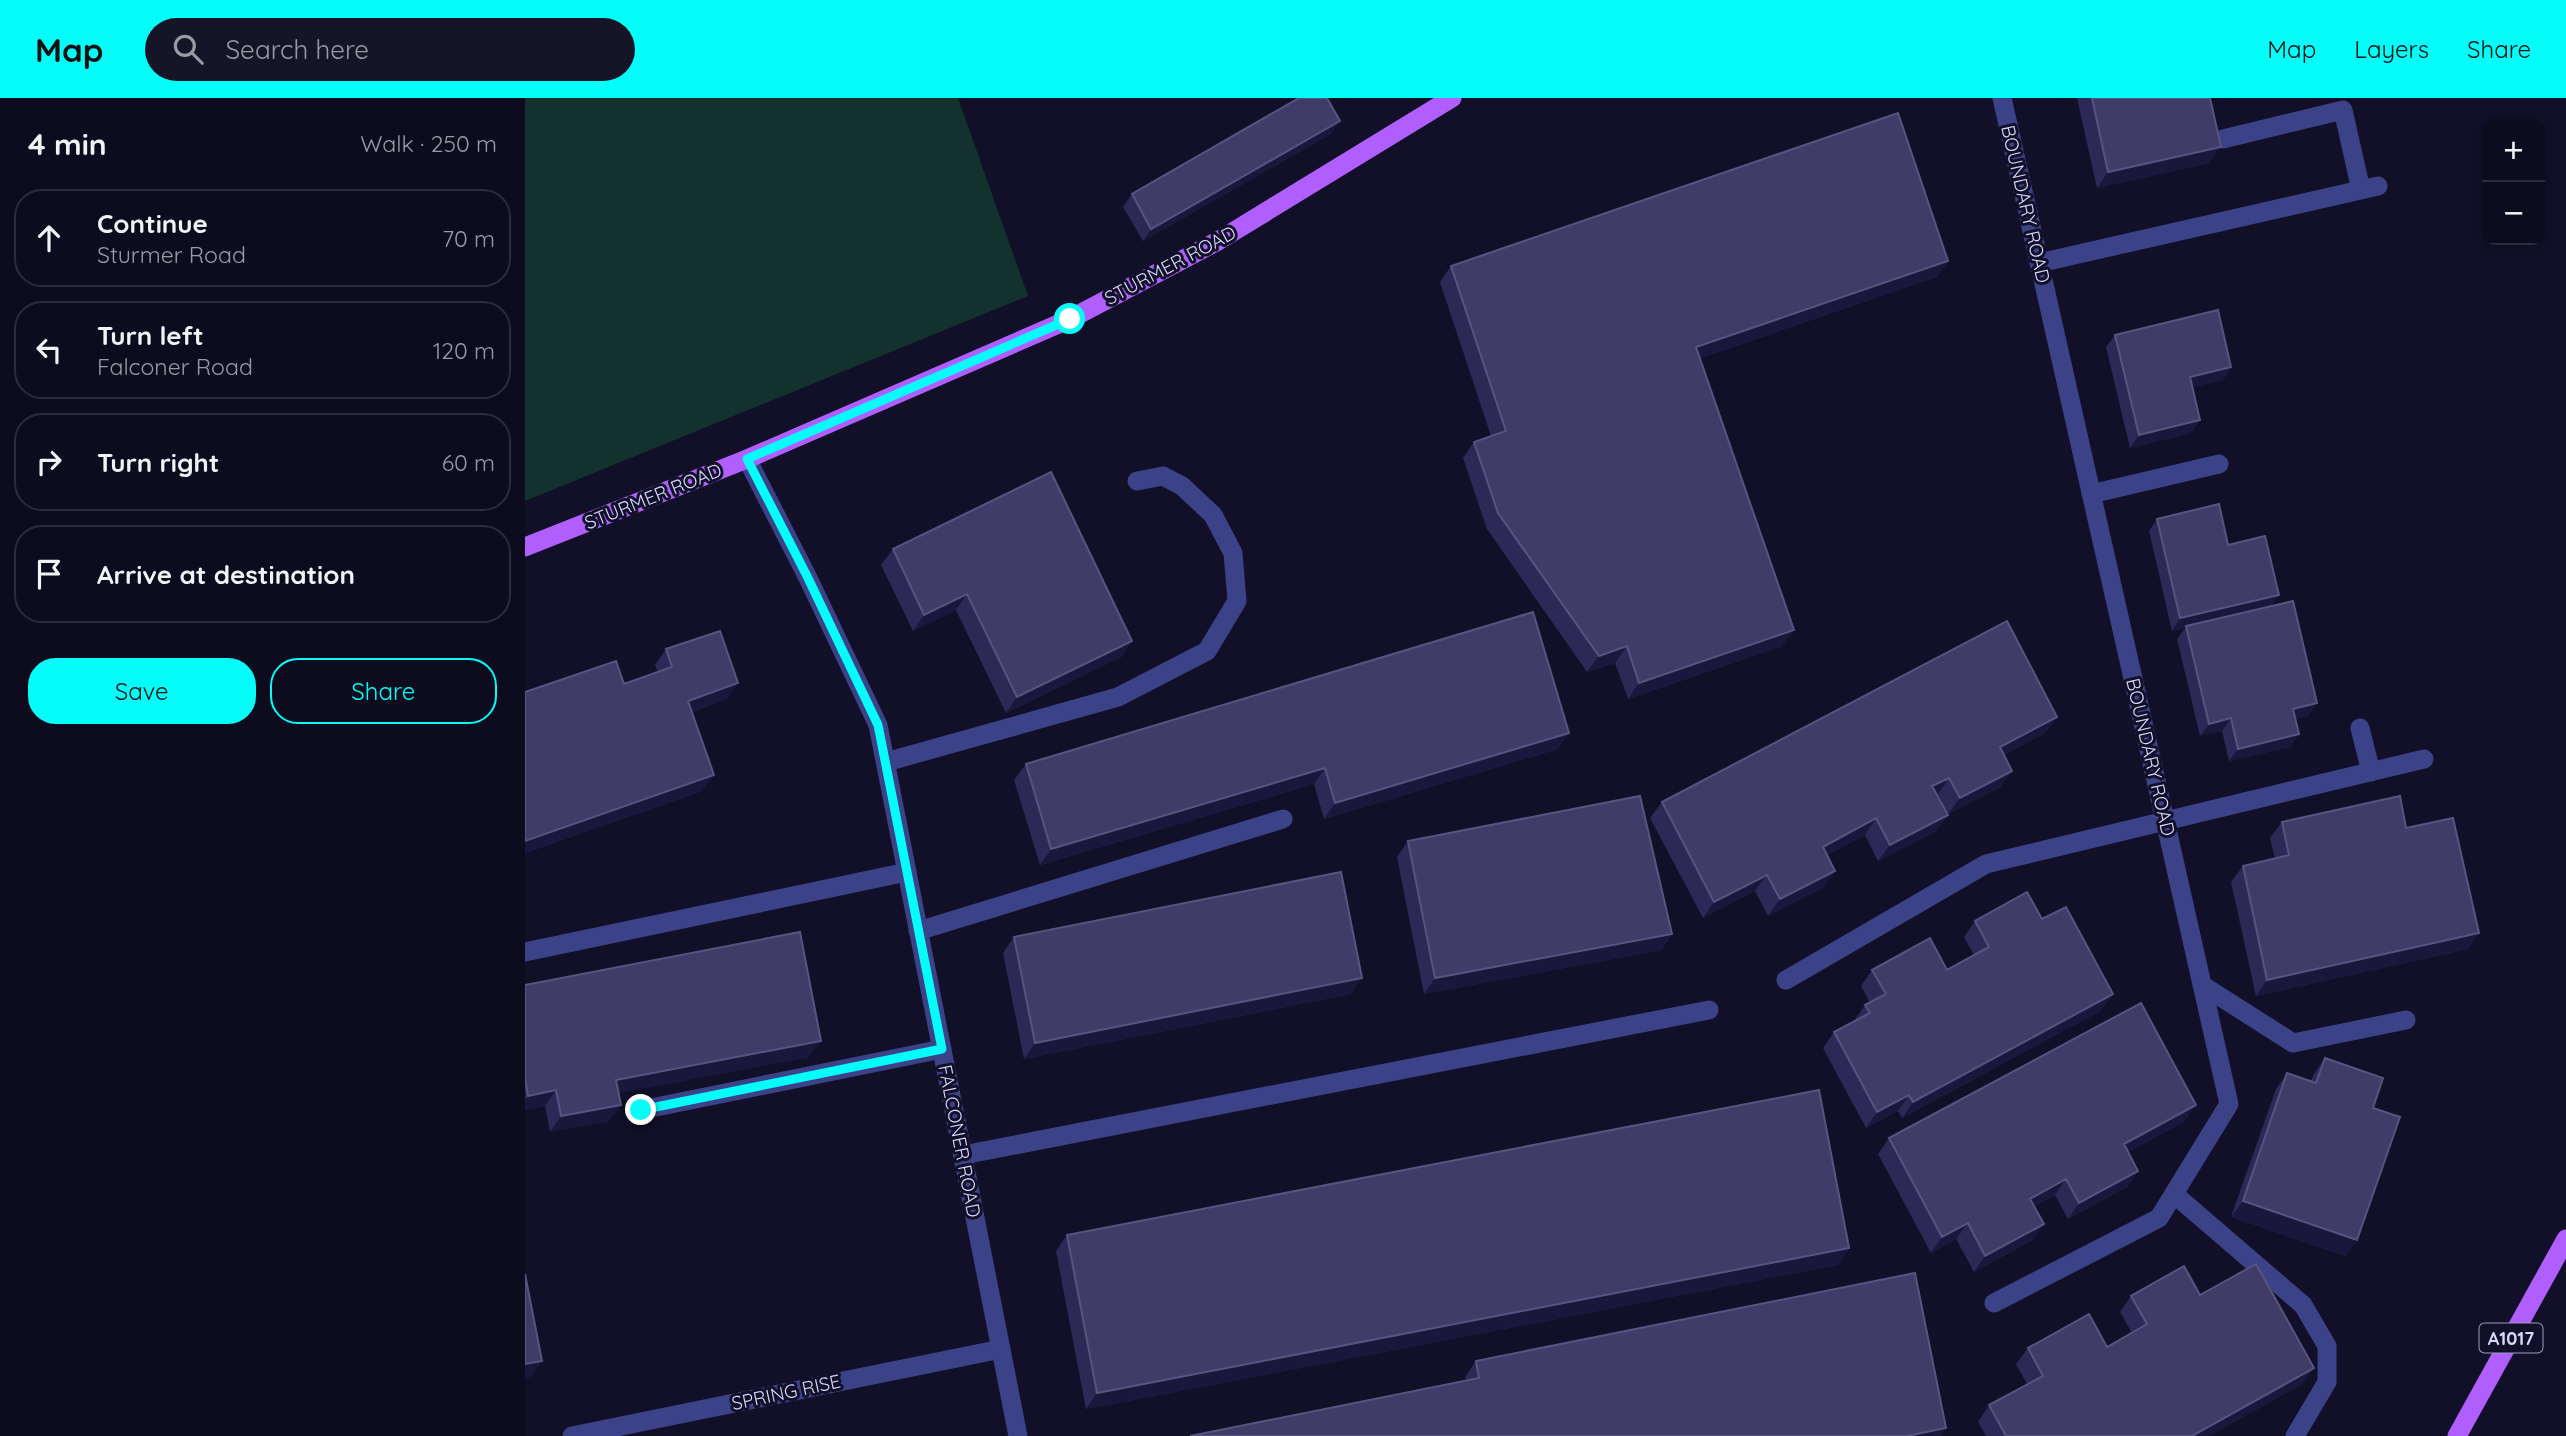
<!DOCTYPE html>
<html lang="en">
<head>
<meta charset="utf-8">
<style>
  :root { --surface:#0d0c1e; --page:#161527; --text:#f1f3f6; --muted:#9a9ba4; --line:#2d2c3c; --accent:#05fdf9 }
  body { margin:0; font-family:Quicksand,sans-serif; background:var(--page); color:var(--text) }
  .controls { position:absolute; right:21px; top:21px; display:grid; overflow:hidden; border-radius:14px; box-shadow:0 4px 10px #0003 }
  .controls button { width:63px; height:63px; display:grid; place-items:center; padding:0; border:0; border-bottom:2px solid var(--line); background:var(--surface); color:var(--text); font:35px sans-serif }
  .stop { position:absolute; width:21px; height:21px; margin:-16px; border:5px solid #05fdf9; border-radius:50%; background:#fff }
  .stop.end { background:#05fdf9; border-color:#fff; box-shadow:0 2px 7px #0008 }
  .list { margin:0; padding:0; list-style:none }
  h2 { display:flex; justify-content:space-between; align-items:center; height:91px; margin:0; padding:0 28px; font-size:30px }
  h2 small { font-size:23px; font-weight:400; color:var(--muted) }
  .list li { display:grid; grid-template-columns:46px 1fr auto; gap:21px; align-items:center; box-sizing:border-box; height:98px; margin:0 14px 14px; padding:0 14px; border:2px solid var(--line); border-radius:28px }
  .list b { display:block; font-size:26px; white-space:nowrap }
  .list p { margin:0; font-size:23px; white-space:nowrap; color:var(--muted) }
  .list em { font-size:23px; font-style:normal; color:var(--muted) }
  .actions { display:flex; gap:14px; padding:21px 28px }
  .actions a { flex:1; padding:16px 0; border:2px solid var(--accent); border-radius:28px; text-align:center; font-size:24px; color:var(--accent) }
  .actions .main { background:var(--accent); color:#111 }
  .icon { flex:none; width:38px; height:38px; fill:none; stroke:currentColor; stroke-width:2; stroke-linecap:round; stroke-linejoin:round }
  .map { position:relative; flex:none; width:2041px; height:1338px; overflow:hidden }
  header { display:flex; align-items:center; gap:42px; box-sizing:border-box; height:98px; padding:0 35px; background:var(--accent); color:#111 }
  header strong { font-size:33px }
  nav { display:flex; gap:38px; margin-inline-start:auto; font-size:24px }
  .search { width:490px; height:63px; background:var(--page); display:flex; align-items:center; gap:18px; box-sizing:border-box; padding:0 24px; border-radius:38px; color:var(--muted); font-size:26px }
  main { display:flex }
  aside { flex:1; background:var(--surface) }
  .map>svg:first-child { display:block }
  .green { fill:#13322e }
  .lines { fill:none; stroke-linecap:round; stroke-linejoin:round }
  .service { stroke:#3c4287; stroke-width:19 }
  .minor { stroke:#3c4287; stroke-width:19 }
  .primary { stroke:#b05ffe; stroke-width:19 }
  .wall { fill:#2d2956 }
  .shaded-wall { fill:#1a173c }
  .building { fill:#3f3c68; stroke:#575480; stroke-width:2 }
  .route { stroke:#05fdf9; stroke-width:9 }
  .labels { text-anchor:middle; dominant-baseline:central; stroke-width:6; stroke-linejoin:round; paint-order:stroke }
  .shield { fill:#111028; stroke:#9c9cbe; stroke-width:2 }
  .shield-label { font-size:18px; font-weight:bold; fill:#d8d8ff }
  .street-label { font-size:19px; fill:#d8d8ff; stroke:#111028 }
</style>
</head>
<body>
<header>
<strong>Map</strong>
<div class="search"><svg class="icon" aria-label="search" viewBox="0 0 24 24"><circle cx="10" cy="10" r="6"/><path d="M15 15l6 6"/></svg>Search here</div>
<nav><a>Map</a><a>Layers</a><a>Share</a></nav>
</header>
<main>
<aside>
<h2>4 min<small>Walk · 250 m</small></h2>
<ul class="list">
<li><svg class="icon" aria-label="ahead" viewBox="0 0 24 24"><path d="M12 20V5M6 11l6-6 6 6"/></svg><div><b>Continue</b><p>Sturmer Road</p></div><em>70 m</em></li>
<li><svg class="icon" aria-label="left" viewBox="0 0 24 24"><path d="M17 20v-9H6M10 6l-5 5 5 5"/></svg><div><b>Turn left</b><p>Falconer Road</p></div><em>120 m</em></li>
<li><svg class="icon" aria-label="right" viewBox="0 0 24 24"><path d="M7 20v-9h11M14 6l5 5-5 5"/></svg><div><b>Turn right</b></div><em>60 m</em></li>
<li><svg class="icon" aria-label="arrive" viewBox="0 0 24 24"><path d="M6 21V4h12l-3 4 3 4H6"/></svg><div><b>Arrive at destination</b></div></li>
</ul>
<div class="actions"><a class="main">Save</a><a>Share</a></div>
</aside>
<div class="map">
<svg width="2041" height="1338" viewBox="0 0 2041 1338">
  <rect width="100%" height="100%" fill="#111028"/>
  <path class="green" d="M 0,0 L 433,0 L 503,198 L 0,403 Z"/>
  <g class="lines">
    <path class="service" d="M 1698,41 L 1818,12 L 1836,92
      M 1514,165 L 1853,88
      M 1566,396 L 1694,366
      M 1835,630 L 1846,674
      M 361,664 L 593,599 L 682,553 L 712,503 L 708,455 L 688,417 L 657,388 L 638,378 L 612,383
      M 393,833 L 758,721
      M 0,854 L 382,774
      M 1261,882 L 1461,766 L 1899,661
      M 1677,887 L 1768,945 L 1881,922
      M 116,1012 L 417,951
      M 438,1057 L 1184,912
      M 1649,1096 L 1778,1207 L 1802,1248 L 1802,1284 L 1770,1338
      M 1469,1205 L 1634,1120 L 1704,1006 L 1477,0
      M 47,1338 L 476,1251"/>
    <path class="minor" d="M 222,361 L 282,478 L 353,627 L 493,1338"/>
    <path class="primary" d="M 0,449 L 222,361 L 545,221 L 693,143 L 927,0
      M 1932,1338 L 2041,1141"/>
  </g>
  <path class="wall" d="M 1552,0 L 1685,0 L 1684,65 L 1572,90 Z
    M 806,36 L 618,143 L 598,109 L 607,96 Z
    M 1423,163 L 1412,179 L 1175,260 L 1257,548 L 1103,601 L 1090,565 L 1062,574 L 962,431 L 938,360 L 949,344 L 966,338 L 915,184 L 926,168 Z
    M 1590,237 L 1706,269 L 1698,282 L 1667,289 L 1675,322 L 1666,335 L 1605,350 L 1581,249 Z
    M 1632,421 L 1703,447 L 1746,508 L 1792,605 L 1783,618 L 1770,621 L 1774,636 L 1765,649 L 1704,663 L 1697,633 L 1675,638 L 1652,541 L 1660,530 L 1647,533 L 1624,433 Z
    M 368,451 L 607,543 L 596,559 L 481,615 L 431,512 L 388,533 L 356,467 Z
    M 141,551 L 202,601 L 167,614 L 189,677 L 177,693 L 0,755 L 0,594 L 99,586 L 133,574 L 130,567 Z
    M 1532,619 L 1520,635 L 1479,657 L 1476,689 L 1423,716 L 1413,696 L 1412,696 L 1423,717 L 1411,733 L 1353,763 L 1340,737 L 1302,757 L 1299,789 L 1243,818 L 1230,793 L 1178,820 L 1125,720 L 1137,704 Z
    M 1033,651 L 799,721 L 789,686 L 515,767 L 489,682 L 501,666 Z
    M 1757,724 L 1881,730 L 1954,835 L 1943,851 L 1731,898 L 1706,784 L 1718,768 L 1750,761 L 1745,740 Z
    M 883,743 L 1147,836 L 1136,852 L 899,896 L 872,759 Z
    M 1517,821 L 1577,912 L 1377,1020 L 1373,1013 L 1341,1030 L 1298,950 L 1309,934 L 1329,923 L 1340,907 L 1345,905 L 1336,888 L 1347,872 L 1422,872 L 1449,857 L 1439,839 L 1450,823 Z
    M 489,839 L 826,896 L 499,961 L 478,855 Z
    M 0,887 L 284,959 L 93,995 L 84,1023 L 25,1034 L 20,1008 L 0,1012 Z
    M 1800,960 L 1848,1010 L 1821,1158 L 1706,1119 L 1751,991 L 1762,975 L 1786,983 L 1789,976 Z
    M 1660,1023 L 1603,1054 L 1613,1073 L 1602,1089 L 1543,1121 L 1530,1097 L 1509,1108 L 1508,1142 L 1449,1174 L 1431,1141 L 1406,1155 L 1353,1056 L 1364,1040 Z
    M 542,1137 L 1324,1150 L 1313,1167 L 561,1311 L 531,1153 Z
    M 1675,1197 L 1777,1286 L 1684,1338 L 1461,1338 L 1453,1324 L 1464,1307 L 1502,1286 L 1491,1266 L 1503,1250 L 1582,1249 L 1607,1235 L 1595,1214 L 1606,1198 Z
    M 951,1263 L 1416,1338 L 941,1283 L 940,1279 Z"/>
  <path class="shaded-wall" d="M 815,23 L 806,36 L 618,143 L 626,131 Z
    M 1696,49 L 1684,65 L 1572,90 L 1583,74 Z
    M 1423,163 L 1412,179 L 1160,265 L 1171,249 Z
    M 1706,269 L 1698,282 L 1656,292 L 1665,279 Z
    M 1675,322 L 1666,335 L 1605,350 L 1614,337 Z
    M 442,496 L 431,512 L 388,533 L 399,517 Z
    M 1754,497 L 1745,510 L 1661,528 L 1660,530 L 1647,533 L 1655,520 Z
    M 1269,532 L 1257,548 L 1103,601 L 1114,585 Z
    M 607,543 L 596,559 L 481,615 L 492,599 Z
    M 1102,548 L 1090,565 L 1062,574 L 1074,558 Z
    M 213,585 L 202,601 L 152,619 L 163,603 Z
    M 1792,605 L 1783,618 L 1759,623 L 1768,611 Z
    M 1532,619 L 1520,635 L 1464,665 L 1475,649 Z
    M 1706,620 L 1697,633 L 1675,638 L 1684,626 Z
    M 1044,635 L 1033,651 L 799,721 L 810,705 Z
    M 1774,636 L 1765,649 L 1704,663 L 1713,651 Z
    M 800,670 L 789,686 L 515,767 L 526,751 Z
    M 1487,673 L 1476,689 L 1423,716 L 1435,700 Z
    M 189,677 L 177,693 L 0,755 L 0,743 Z
    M 1424,680 L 1413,696 L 1396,704 L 1407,688 Z
    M 1423,717 L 1411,733 L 1353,763 L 1365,747 Z
    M 1351,720 L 1340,737 L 1286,765 L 1298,749 Z
    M 1310,773 L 1299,789 L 1243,818 L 1255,801 Z
    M 1242,777 L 1230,793 L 1178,820 L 1189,804 Z
    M 1954,835 L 1943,851 L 1731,898 L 1742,882 Z
    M 1147,836 L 1136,852 L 899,896 L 910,880 Z
    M 837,880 L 826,896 L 499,961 L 510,945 Z
    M 1588,896 L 1577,912 L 1377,1020 L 1388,1004 Z
    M 296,943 L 284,959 L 80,998 L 91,982 Z
    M 31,992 L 20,1008 L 0,1012 L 0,1002 L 3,998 Z
    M 1384,997 L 1373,1013 L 1341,1030 L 1352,1014 Z
    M 96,1007 L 84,1023 L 25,1034 L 36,1018 Z
    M 1671,1007 L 1660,1023 L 1588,1062 L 1599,1046 Z
    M 1613,1073 L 1602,1089 L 1543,1121 L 1554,1105 Z
    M 1541,1081 L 1530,1097 L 1494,1117 L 1505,1101 Z
    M 1718,1103 L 1832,1142 L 1821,1158 L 1706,1119 Z
    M 1443,1125 L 1431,1141 L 1406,1155 L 1417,1139 Z
    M 1519,1126 L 1508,1142 L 1449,1174 L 1460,1158 Z
    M 1324,1150 L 1313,1167 L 561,1311 L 572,1295 Z
    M 17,1263 L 6,1279 L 0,1280 L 0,1266 Z
    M 1789,1270 L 1777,1286 L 1684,1338 L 1667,1338 Z
    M 1421,1330 L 1416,1338 L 1382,1338 Z"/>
  <path class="building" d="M 774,0 L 802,0 L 815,23 L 626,131 L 607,96 Z
    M 1567,0 L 1685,0 L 1696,49 L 1583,74 Z
    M 1373,15 L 1423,163 L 1171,249 L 1269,532 L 1114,585 L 1102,548 L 1074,558 L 973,415 L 949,344 L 981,333 L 926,168 Z
    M 1693,212 L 1706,269 L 1665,279 L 1675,322 L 1614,337 L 1590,237 Z
    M 526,374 L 607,543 L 492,599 L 442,496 L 399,517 L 368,451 Z
    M 1694,406 L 1703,447 L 1740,438 L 1754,497 L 1655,520 L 1632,421 Z
    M 1768,503 L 1792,605 L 1768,611 L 1774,636 L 1713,651 L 1706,620 L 1684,626 L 1661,528 Z
    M 1008,514 L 1044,635 L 810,705 L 800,670 L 526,751 L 501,666 Z
    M 1482,523 L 1532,619 L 1475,649 L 1487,673 L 1435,700 L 1424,680 L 1407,688 L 1423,717 L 1365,747 L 1351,720 L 1298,749 L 1310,773 L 1255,801 L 1242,777 L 1189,804 L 1137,704 Z
    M 195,533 L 213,585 L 163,603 L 189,677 L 0,743 L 0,594 L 91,563 L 99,586 L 147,569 L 141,551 Z
    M 1115,698 L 1147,836 L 910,880 L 883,743 Z
    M 1875,698 L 1881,730 L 1928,720 L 1954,835 L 1742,882 L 1718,768 L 1764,757 L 1757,724 Z
    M 816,774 L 837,880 L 510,945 L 489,839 Z
    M 1502,794 L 1517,821 L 1541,809 L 1588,896 L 1388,1004 L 1384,997 L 1352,1014 L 1309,934 L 1345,915 L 1340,907 L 1361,896 L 1347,872 L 1405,840 L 1422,872 L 1464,849 L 1450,823 Z
    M 275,834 L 296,943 L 91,982 L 96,1007 L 36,1018 L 31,992 L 3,998 L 0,981 L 0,887 Z
    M 1616,905 L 1671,1007 L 1599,1046 L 1613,1073 L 1554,1105 L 1541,1081 L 1505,1101 L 1519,1126 L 1460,1158 L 1443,1125 L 1417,1139 L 1364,1040 Z
    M 1800,960 L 1858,980 L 1848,1010 L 1875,1019 L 1832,1142 L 1718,1103 L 1762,975 L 1791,985 Z
    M 1294,992 L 1324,1150 L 572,1295 L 542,1137 Z
    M 1731,1166 L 1789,1270 L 1667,1338 L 1481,1338 L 1464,1307 L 1518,1278 L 1503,1250 L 1564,1216 L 1582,1249 L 1622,1226 L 1606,1198 L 1659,1168 L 1675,1197 Z
    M 1390,1175 L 1421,1330 L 1382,1338 L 665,1338 L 954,1280 L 951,1263 Z
    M 0,1176 L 17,1263 L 0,1266 Z"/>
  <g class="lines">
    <path class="route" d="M 116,1012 L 417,951 L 353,627 L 282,478 L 222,361 L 545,221"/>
  </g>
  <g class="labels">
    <rect class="shield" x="1954.5" y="1225.5" width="63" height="29" rx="5"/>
    <g class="shield-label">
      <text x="1986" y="1240">A1017</text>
    </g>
    <g class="street-label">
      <text transform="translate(1501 106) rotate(77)">BOUNDARY ROAD</text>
      <text transform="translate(645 167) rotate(-28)">STURMER ROAD</text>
      <text transform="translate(128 398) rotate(-22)">STURMER ROAD</text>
      <text transform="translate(1626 659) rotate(77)">BOUNDARY ROAD</text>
      <text transform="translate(435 1043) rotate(79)">FALCONER ROAD</text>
      <text transform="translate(261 1294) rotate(-12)">SPRING RISE</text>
    </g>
  </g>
</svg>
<div class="controls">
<button>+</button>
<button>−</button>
</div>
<div class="stop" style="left:545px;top:221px"></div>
<div class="stop end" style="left:116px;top:1012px"></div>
</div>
</main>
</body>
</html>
